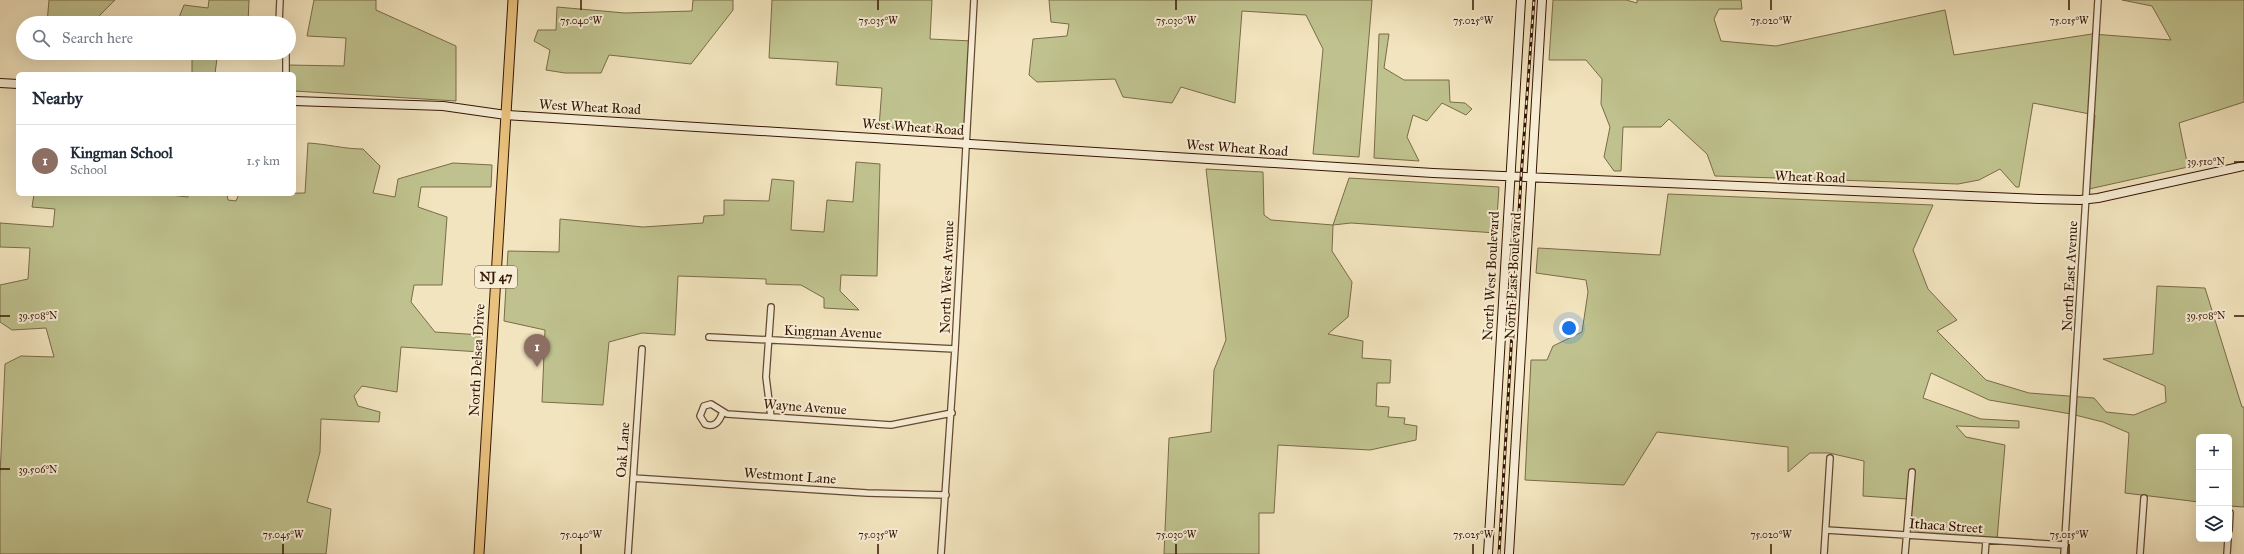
<!DOCTYPE html>
<html lang="en">
<head>
<meta charset="utf-8">
<style>
  :root { --surface:#fff; --page:#f2f2f3; --text:#1f2937; --muted:#747a83; --line:#e0e1e3; --accent:#8f2418 }
  body { margin:0; font-family:"IM FELL Great Primer",serif; background:var(--page); color:var(--text) }
  .controls { position:absolute; right:12px; bottom:12px; display:grid; overflow:hidden; border-radius:6px; box-shadow:0 4px 16px #0002 }
  .controls button { width:36px; height:36px; display:grid; place-items:center; padding:0; border:0; border-bottom:1px solid var(--line); background:var(--surface); color:var(--text); font:20px sans-serif }
  .you { position:absolute; left:1569px; top:328px; width:14px; height:14px; margin:-10px; border:3px solid #fff; border-radius:50%; background:#1a73e8; box-shadow:0 0 0 6px #1a73e833 }
  .badge { display:grid; place-items:center; width:26px; height:26px; border-radius:50%; background:var(--accent); color:#fff; font-size:13px; font-weight:700 }
  .pin { position:absolute; translate:-50% -33px; filter:drop-shadow(0 1px 2px #0008) }
  .pin::after { content:''; position:absolute; top:21px; width:14px; height:12px; background:inherit; clip-path:polygon(0 0,100% 0,50% 100%) }
  .list { margin:0; padding:0; list-style:none }
  h2 { display:flex; justify-content:space-between; align-items:center; height:52px; margin:0; padding:0 16px; font-size:17px }
  h2 small { font-size:13px; font-weight:400; color:var(--muted) }
  .list li { display:grid; grid-template-columns:26px 1fr auto; gap:12px; align-items:center; box-sizing:border-box; height:72px; padding:0 16px; border-top:1px solid var(--line) }
  .list b { display:block; font-size:15px; white-space:nowrap }
  .list p { margin:0; font-size:13px; white-space:nowrap; color:var(--muted) }
  .list em { font-size:13px; font-style:normal; color:var(--muted) }
  .icon { flex:none; width:22px; height:22px; fill:none; stroke:currentColor; stroke-width:2; stroke-linecap:round; stroke-linejoin:round }
  .map { position:relative; flex:none; width:2244px; height:554px; overflow:hidden }
  .search { position:absolute; background:var(--surface); box-shadow:0 4px 16px #0002; left:16px; top:16px; width:280px; height:44px; display:flex; align-items:center; gap:10px; box-sizing:border-box; padding:0 14px; border-radius:22px; color:var(--muted); font-size:15px }
  .panel { position:absolute; background:var(--surface); box-shadow:0 4px 16px #0002; left:16px; top:72px; width:280px; height:124px; border-radius:6px }
  .map>svg:first-child { display:block }
  .green { fill:#bfc28e; stroke:#7a6b48 }
  .lines { fill:none; stroke-linecap:round; stroke-linejoin:round }
  .street-casing { stroke:#644831; stroke-width:8 }
  .secondary-casing { stroke:#341402; stroke-width:10 }
  .primary-casing { stroke:#341402; stroke-width:11 }
  .street { stroke:#f7edd5; stroke-width:5.5 }
  .secondary { stroke:#f7edd5; stroke-width:8 }
  .primary { stroke:#e9c27f; stroke-width:9 }
  .rail-casing { stroke:#341402; stroke-width:3 }
  .rail { stroke:#f7edd5; stroke-width:1.5; stroke-dasharray:4.5; stroke-linecap:butt }
  .ticks { fill:none; stroke:#341402; stroke-width:1.5 }
  .labels { text-anchor:middle; dominant-baseline:central; stroke-width:4; stroke-linejoin:round; paint-order:stroke }
  .shield { fill:#f7edd5; stroke:#6e5541; stroke-width:1 }
  .shield-label { font-size:13px; font-weight:bold; fill:#341402 }
  .street-label { font-size:14px; fill:#341402; stroke:#f7edd5 }
  .ticks-label { font-size:10px; text-anchor:middle; fill:#341402; stroke:#f7edd5; stroke-width:4; stroke-linejoin:round; paint-order:stroke }
</style>
</head>
<body>
<div class="map">
<svg width="2244" height="554" viewBox="0 0 2244 554">
  <rect width="100%" height="100%" fill="#f2e4be"/>
  <filter id="stains"><feTurbulence type="fractalNoise" baseFrequency=".005" numOctaves="4"/><feColorMatrix values="0 0 0 0 .2 0 0 0 0 .09 0 0 0 0 .02 0 0 0 .5 -.17"/></filter>
  <radialGradient id="worn" r=".72"><stop offset=".6" stop-color="#630" stop-opacity="0"/><stop offset="1" stop-color="#630" stop-opacity=".3"/></radialGradient>
  <path class="green" d="M 49,0 L 115,0 L 92,23 L 47,23 Z
    M 209,0 L 249,0 L 248,23 L 179,23 L 178,20 L 184,5 L 208,8 Z
    M 314,0 L 376,0 L 376,10 L 456,46 L 456,101 L 294,91 L 294,74 L 287,74 L 288,65 L 344,66 L 346,38 L 307,36 Z
    M 693,0 L 733,0 L 733,10 L 691,64 L 609,55 L 601,73 L 565,73 L 546,70 L 550,50 L 534,41 L 538,30 L 556,30 L 557,7 L 625,13 L 692,11 Z
    M 772,0 L 932,0 L 930,39 L 972,41 L 967,133 L 879,127 L 882,88 L 836,85 L 838,62 L 769,58 Z
    M 1049,0 L 1372,0 L 1359,157 L 1313,154 L 1323,49 L 1306,15 L 1242,11 L 1235,103 L 1181,87 L 1172,103 L 1123,97 L 1115,79 L 1037,82 L 1029,75 L 1033,39 L 1067,36 L 1069,24 L 1051,22 Z
    M 1553,0 L 1626,0 L 1637,3 L 1637,0 L 1741,0 L 1742,9 L 1719,9 L 1714,19 L 1721,41 L 1776,46 L 1945,10 L 1954,55 L 2092,34 L 2171,40 L 2152,6 L 2122,0 L 2244,0 L 2244,102 L 2179,123 L 2188,167 L 2089,189 L 2095,115 L 2033,103 L 2019,187 L 2016,187 L 2000,169 L 1979,180 L 1958,184 L 1715,176 L 1707,154 L 1669,119 L 1661,127 L 1623,127 L 1621,171 L 1614,171 L 1604,157 L 1610,127 L 1601,104 L 1602,79 L 1586,60 L 1549,60 Z
    M 1379,34 L 1389,34 L 1384,68 L 1404,80 L 1449,80 L 1450,102 L 1465,103 L 1472,109 L 1466,115 L 1442,103 L 1427,121 L 1413,115 L 1407,137 L 1419,161 L 1374,158 Z
    M 192,53 L 221,53 L 217,58 L 215,74 L 192,74 Z
    M 308,143 C 327,144 344,149 363,149 L 380,166 L 373,193 L 395,197 L 398,179 L 453,163 L 492,165 L 491,187 L 421,187 L 418,207 L 447,217 L 442,285 L 414,285 L 411,302 L 435,332 L 482,335 L 481,352 L 401,347 L 397,392 L 362,386 L 354,396 L 358,406 L 380,412 L 379,422 L 321,419 L 320,452 L 307,502 L 331,509 L 326,554 L 0,554 L 0,476 L 5,364 L 21,356 L 54,357 L 46,328 L 12,330 L 0,322 L 0,285 L 28,279 L 30,248 L 0,247 L 0,223 L 53,227 L 55,209 L 32,207 L 34,194 L 160,194 L 188,197 L 188,194 L 227,194 L 228,200 L 236,201 L 239,194 L 305,193 Z
    M 856,162 L 880,164 L 877,276 L 841,275 L 840,291 L 859,310 L 824,308 L 824,298 L 801,285 L 766,284 L 766,279 L 678,276 L 675,335 L 642,333 L 609,342 L 603,405 L 542,402 L 545,330 L 504,321 L 508,251 L 559,252 L 560,219 L 643,227 L 703,223 L 704,216 L 724,215 L 724,200 L 769,201 L 772,179 L 794,181 L 791,230 L 824,232 L 827,200 L 853,202 Z
    M 1206,169 L 1263,172 L 1264,215 L 1271,220 L 1333,225 L 1349,178 L 1499,187 L 1496,233 L 1351,223 L 1333,225 L 1332,251 L 1352,282 L 1348,317 L 1328,334 L 1363,341 L 1362,358 L 1391,360 L 1390,383 L 1377,383 L 1376,406 L 1389,407 L 1388,417 L 1405,418 L 1404,424 L 1417,426 L 1416,440 L 1370,450 L 1278,445 L 1274,513 L 1259,513 L 1259,554 L 1164,554 L 1169,438 L 1211,432 L 1214,370 L 1226,340 Z
    M 1668,194 L 1933,205 L 1913,250 L 1928,289 L 1957,320 L 1937,331 L 1986,380 L 2029,393 L 2094,398 L 2106,412 L 2134,415 L 2166,402 L 2165,386 L 2103,359 L 2153,354 L 2157,286 L 2205,288 L 2242,407 L 2244,407 L 2244,507 L 2229,506 L 2229,437 L 2199,437 L 2199,502 L 2125,493 L 2129,433 L 2103,422 L 2071,414 L 1989,400 L 1931,373 L 1923,398 L 1981,419 L 2019,421 L 2019,428 L 1956,426 L 1966,437 L 2005,445 L 1997,540 L 1907,536 L 1907,499 L 1863,496 L 1864,461 L 1829,453 L 1810,453 L 1788,472 L 1788,447 L 1657,432 L 1624,485 L 1525,480 L 1531,360 L 1547,360 L 1553,346 L 1582,332 L 1588,292 L 1586,280 L 1536,273 L 1538,248 L 1660,255 Z"/>
  <g class="lines">
    <g class="street-casing">
      <path id="street" d="M 279,23 L 280,0
        M 286,74 L 286,53
        M 771,307 L 766,377 L 771,417
        M 709,337 L 955,349
        M 722,414 C 719,422 714,428 705,424 L 700,416 L 704,406 L 711,404 L 727,414 L 891,425 L 952,413
        M 633,478 L 867,493 L 946,495
        M 1826,530 L 2065,545
        M 2229,530 L 2230,513
        M 628,554 L 642,349
        M 941,554 L 955,349 L 974,0
        M 1824,554 L 1830,458
        M 1905,554 L 1912,472
        M 1985,554 L 1986,541
        M 2064,554 L 2098,0
        M 2140,554 L 2144,498
        M 2227,554 L 2228,539"/>
    </g>
    <g class="secondary-casing">
      <path id="secondary" d="M 0,83 L 18,84
        M 294,101 L 443,106 L 506,115 L 1433,173 L 2040,199 L 2080,200 L 2098,198 L 2244,166
        M 1488,554 L 1521,0
        M 1509,554 L 1542,0"/>
    </g>
    <g class="primary-casing">
      <path id="primary" d="M 479,554 L 513,0"/>
    </g>
    <use href="#street" class="street"/>
    <use href="#secondary" class="secondary"/>
    <use href="#primary" class="primary"/>
    <g class="rail-casing">
      <path id="rail" d="M 1499,554 L 1521,178 L 1534,0"/>
    </g>
    <use href="#rail" class="rail"/>
  </g>
  <path class="ticks" d="M 581,0 L 581,10M 878,0 L 878,10M 1176,0 L 1176,10M 1473,0 L 1473,10M 1771,0 L 1771,10M 2069,0 L 2069,10M 2234,162 L 2244,162M 0,316 L 10,316M 2234,316 L 2244,316M 0,469 L 10,469M 283,544 L 283,554M 581,544 L 581,554M 878,544 L 878,554M 1176,544 L 1176,554M 1473,544 L 1473,554M 1771,544 L 1771,554M 2069,544 L 2069,554"/>
  <g class="labels">
    <rect class="shield" x="475" y="266" width="42" height="22" rx="3"/>
    <g class="shield-label">
      <text x="496" y="277">NJ 47</text>
    </g>
    <g class="street-label">
      <text transform="translate(590 107) rotate(3)">West Wheat Road</text>
      <text transform="translate(913 127) rotate(4)">West Wheat Road</text>
      <text transform="translate(1237 148) rotate(4)">West Wheat Road</text>
      <text transform="translate(1810 177) rotate(2)">Wheat Road</text>
      <text transform="translate(1491 276) rotate(-87)">North West Boulevard</text>
      <text transform="translate(1513 276) rotate(-87)">North East Boulevard</text>
      <text transform="translate(2070 276) rotate(-87)">North East Avenue</text>
      <text transform="translate(947 277) rotate(-88)">North West Avenue</text>
      <text transform="translate(833 332) rotate(2)">Kingman Avenue</text>
      <text transform="translate(477 360) rotate(-87)">North Delsea Drive</text>
      <text transform="translate(805 407) rotate(4)">Wayne Avenue</text>
      <text transform="translate(623 450) rotate(-86)">Oak Lane</text>
      <text transform="translate(790 476) rotate(4)">Westmont Lane</text>
      <text transform="translate(1946 526) rotate(4)">Ithaca Street</text>
    </g>
  </g>
  <g class="ticks-label">
    <text x="581" y="24">75.040°W</text>
    <text x="878" y="24">75.035°W</text>
    <text x="1176" y="24">75.030°W</text>
    <text x="1473" y="24">75.025°W</text>
    <text x="1771" y="24">75.020°W</text>
    <text x="2069" y="24">75.015°W</text>
    <text x="2206" y="165">39.510°N</text>
    <text x="38" y="319">39.508°N</text>
    <text x="2206" y="319">39.508°N</text>
    <text x="38" y="473">39.506°N</text>
    <text x="283" y="538">75.045°W</text>
    <text x="581" y="538">75.040°W</text>
    <text x="878" y="538">75.035°W</text>
    <text x="1176" y="538">75.030°W</text>
    <text x="1473" y="538">75.025°W</text>
    <text x="1771" y="538">75.020°W</text>
    <text x="2069" y="538">75.015°W</text>
  </g>
  <rect width="100%" height="100%" filter="url(#stains)"/>
  <rect width="100%" height="100%" fill="url(#worn)"/>
</svg>
<div class="controls">
<button>+</button>
<button>−</button>
<button><svg class="icon" aria-label="layers" viewBox="0 0 24 24"><path d="M12 4l9 5-9 5-9-5zM3 14l9 5 9-5"/></svg></button>
</div>
<div class="you"></div>
<div class="pin badge" style="left:537px;top:367px;background:#8d6e63">1</div>
<div class="search"><svg class="icon" aria-label="search" viewBox="0 0 24 24"><circle cx="10" cy="10" r="6"/><path d="M15 15l6 6"/></svg>Search here</div>
<section class="panel">
<h2>Nearby<small></small></h2>
<ul class="list">
<li><span class="badge" style="background:#8d6e63">1</span><div><b>Kingman School</b><p>School</p></div><em>1.5 km</em></li>
</ul>
</section>
</div>
</body>
</html>
